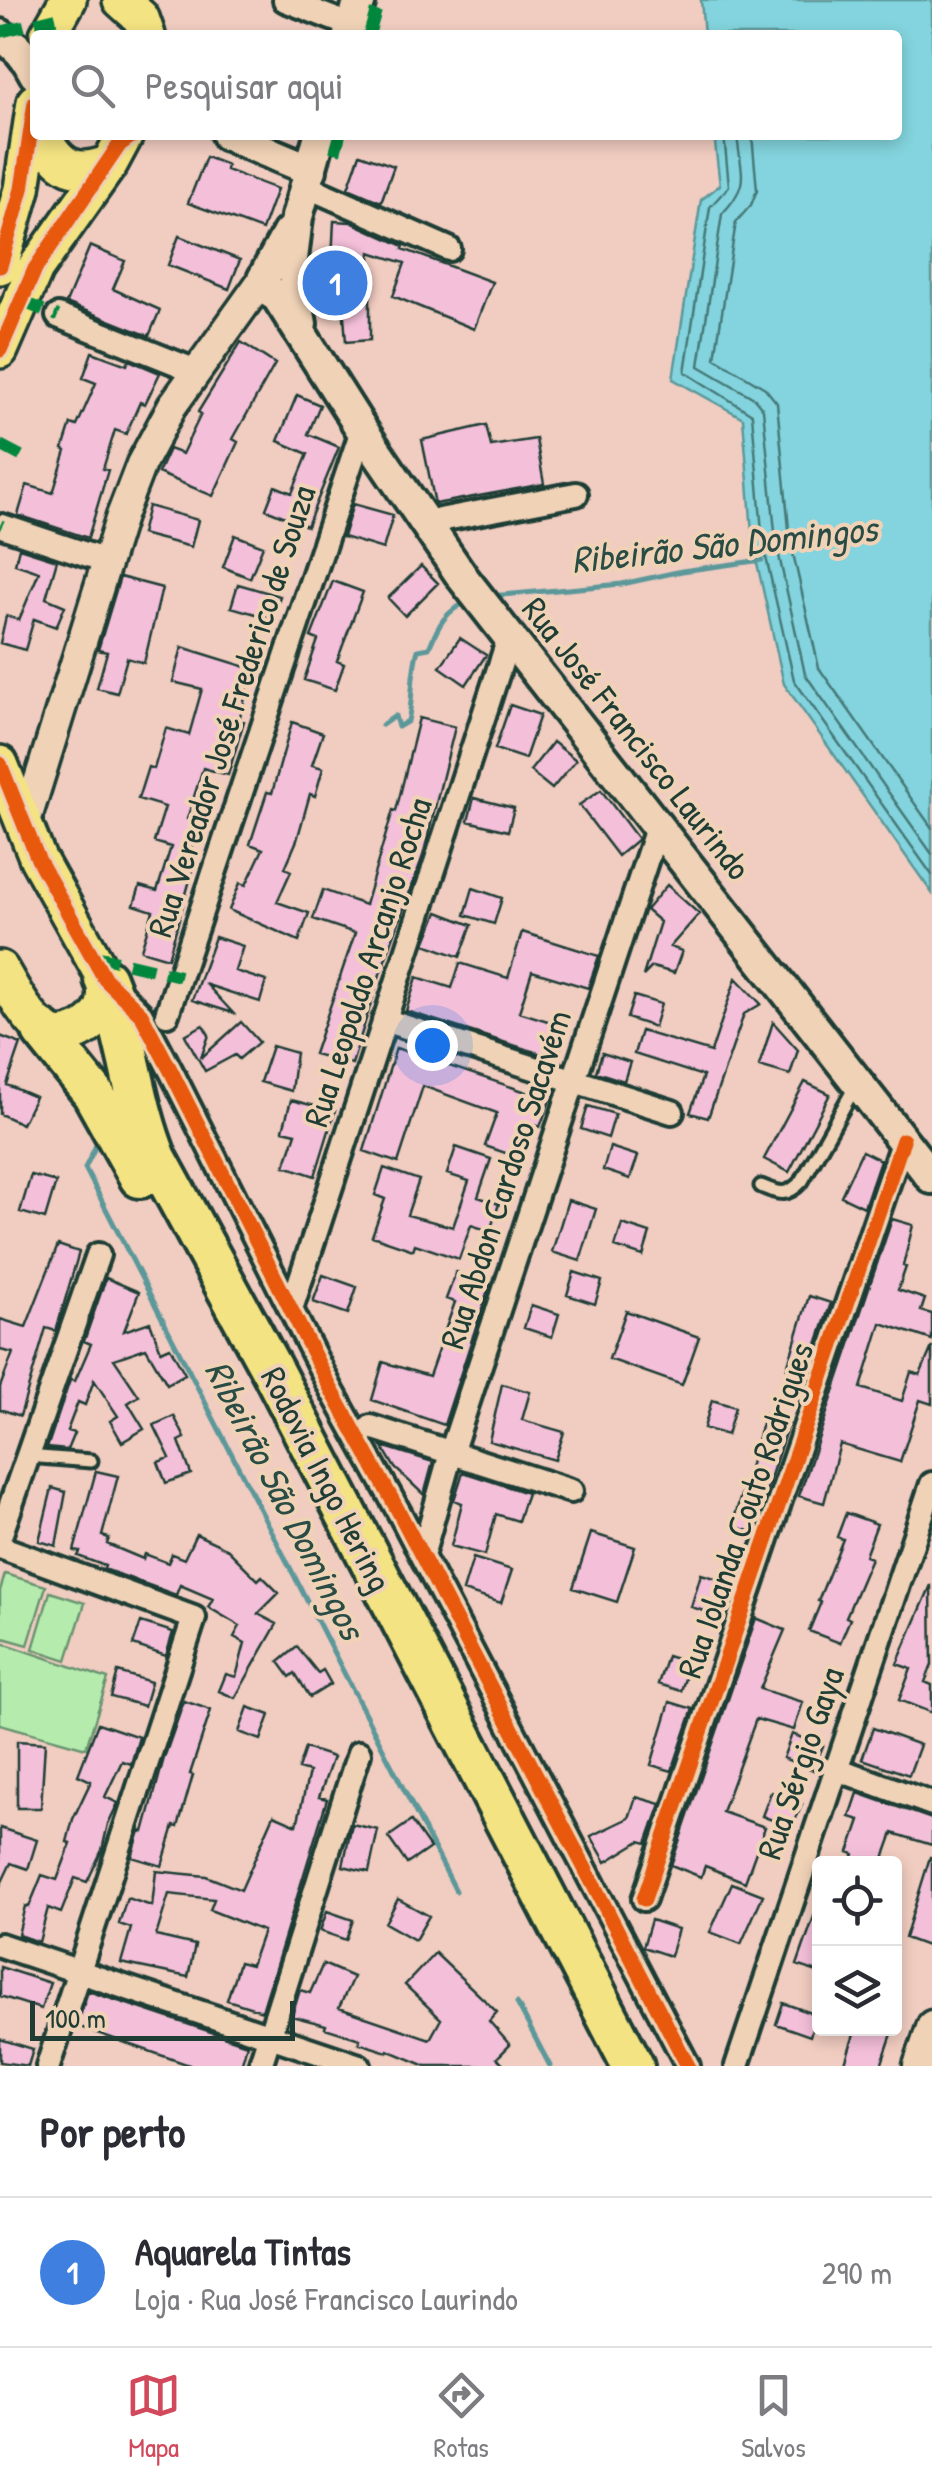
<!DOCTYPE html>
<html lang="pt">
<head>
<meta charset="utf-8">
<style>
  :root { --surface:#fff; --page:#f7f7f7; --text:#2b2b33; --muted:#7c7c81; --line:#e1e1e2; --accent:#d1495b }
  body { margin:0; font-family:"Patrick Hand",sans-serif; background:var(--page); color:var(--text) }
  .controls { position:absolute; right:30px; bottom:30px; display:grid; overflow:hidden; border-radius:10px; box-shadow:0 5px 15px #0003 }
  .controls button { width:90px; height:90px; display:grid; place-items:center; padding:0; border:0; border-bottom:2px solid var(--line); background:var(--surface); color:var(--text); font:50px sans-serif }
  .scale { position:absolute; left:30px; bottom:25px; width:265px; box-sizing:border-box; padding-left:10px; border:5px solid #1f3d34; border-top:0; font-size:28px; line-height:35px; white-space:nowrap; color:#1f3d34; -webkit-text-stroke:8px #f0d2b6; paint-order:stroke }
  .you { position:absolute; left:432px; top:1045px; width:35px; height:35px; margin:-25px; border:8px solid #fff; border-radius:50%; background:#1a73e8; box-shadow:0 0 0 15px #1a73e833 }
  .badge { display:grid; place-items:center; width:65px; height:65px; border-radius:50%; background:var(--accent); color:#fff; font-size:32px; font-weight:700 }
  .pin { position:absolute; translate:-50% -50%; border:5px solid #fff; box-shadow:0 2px 10px #0006 }
  .list { margin:0; padding:0; list-style:none }
  h2 { display:flex; justify-content:space-between; align-items:center; height:130px; margin:0; padding:0 40px; font-size:42px }
  h2 small { font-size:32px; font-weight:400; color:var(--muted) }
  .list li { display:grid; grid-template-columns:65px 1fr auto; gap:30px; align-items:center; box-sizing:border-box; height:150px; padding:0 40px; border-top:2px solid var(--line) }
  .list b { display:block; font-size:38px; white-space:nowrap }
  .list p { margin:0; font-size:32px; white-space:nowrap; color:var(--muted) }
  .list em { font-size:32px; font-style:normal; color:var(--muted) }
  .icon { flex:none; width:55px; height:55px; fill:none; stroke:currentColor; stroke-width:2; stroke-linecap:round; stroke-linejoin:round }
  .map { position:relative; flex:none; width:932px; height:2066px; overflow:hidden }
  .search { position:absolute; background:var(--surface); box-shadow:0 5px 15px #0003; left:30px; right:30px; top:30px; height:110px; display:flex; align-items:center; gap:25px; box-sizing:border-box; padding:0 35px; border-radius:10px; color:var(--muted); font-size:38px }
  .sheet { height:280px; background:var(--surface) }
  nav { display:flex; justify-content:space-around; align-items:center; box-sizing:border-box; height:140px; border-top:2px solid var(--line); background:var(--surface); font-size:28px; color:var(--muted) }
  nav a { display:grid; justify-items:center; gap:5px }
  nav .on { color:var(--accent) }
  .map>svg:first-child { display:block }
  .green { fill:#b5ecae; stroke:#6a9471; stroke-width:2.5 }
  .water { fill:#83d4de; stroke:#5b989a; stroke-width:2.5 }
  .lines { fill:none; stroke-linecap:round; stroke-linejoin:round }
  .shore { stroke:#477978; stroke-width:2.5 }
  .stream { stroke:#5b989a; stroke-width:5 }
  .building { fill:#f4bfd9; stroke:#1f3d34; stroke-width:2.5 }
  .service-casing { stroke:#1f3d34; stroke-width:19 }
  .minor-casing { stroke:#1f3d34; stroke-width:30 }
  .tertiary-casing { stroke:#1f3d34; stroke-width:35 }
  .secondary-casing { stroke:#1f3d34; stroke-width:38 }
  .trunk-casing { stroke:#1f3d34; stroke-width:42 }
  .motorway-casing { stroke:#1f3d34; stroke-width:48 }
  .service { stroke:#f0d2b6; stroke-width:11 }
  .minor { stroke:#f0d2b6; stroke-width:22 }
  .tertiary { stroke:#f0d2b6; stroke-width:28 }
  .secondary { stroke:#f0d2b6; stroke-width:30 }
  .trunk { stroke:#f4e382; stroke-width:35 }
  .motorway { stroke:#f4e382; stroke-width:40 }
  .quiet { stroke:#00873e; stroke-width:12; stroke-dasharray:25 12; stroke-linecap:butt }
  .cycleway-casing { stroke:#f0d2b6; stroke-width:21 }
  .cycleway { stroke:#e8590c; stroke-width:15 }
  .labels { text-anchor:middle; dominant-baseline:central; stroke-width:8; stroke-linejoin:round; paint-order:stroke }
  .street-label { font-size:35px; fill:#1f3d34; stroke:#f0d2b6 }
  .water-label { font-size:38px; font-style:italic; fill:#294c45; stroke:#f0d2b6 }
</style>
</head>
<body>
<div class="map">
<svg width="932" height="2066" viewBox="0 0 932 2066">
  <rect width="100%" height="100%" fill="#f1ccc0"/>
  <filter id="ink" filterUnits="userSpaceOnUse"><feTurbulence type="fractalNoise" baseFrequency=".01" numOctaves="2"/><feDisplacementMap in="SourceGraphic" scale="20" xChannelSelector="R" yChannelSelector="G"/><feConvolveMatrix kernelMatrix="1 2 1 2 8 2 1 2 1" color-interpolation-filters="sRGB"/></filter>
  <g filter="url(#ink)">
    <path class="green" d="M 5,1574 L 46,1586 L 28,1645 L 0,1637 L 0,1591 Z
      M 50,1592 L 85,1603 L 67,1660 L 33,1649 Z
      M 0,1642 L 108,1679 L 86,1748 L 0,1724 Z"/>
    <path class="water" d="M 701,0 L 932,0 L 932,893 L 784,684 L 753,545 L 743,418 L 673,379 L 701,200 L 720,185 L 714,135 L 897,135 L 897,35 L 704,35 Z"/>
    <g class="lines">
      <path class="shore" d="M 724,135 L 729,186 L 710,207 L 685,372 L 752,414 L 763,544 L 794,680 L 932,875
        M 737,135 C 741,175 751,183 722,214 L 699,366 L 754,398 L 763,409 L 776,542 L 805,674 L 932,854
        M 752,135 L 757,190 L 751,205 L 736,222 L 715,358 L 765,388 L 777,403 L 790,540 L 819,668 L 932,828"/>
      <path class="stream" d="M 491,596 L 622,584 L 682,571 L 762,560
        M 382,725 L 395,716 L 398,727 L 408,721 C 414,696 410,675 418,650 L 429,648 C 438,626 445,610 470,601
        M 100,1137 L 85,1168 L 456,1891
        M 517,2003 L 550,2066"/>
    </g>
    <path class="building" d="M 360,154 L 394,166 L 381,202 L 348,188 Z
      M 206,157 L 227,165 L 226,170 L 277,189 L 262,230 L 188,203 Z
      M 334,221 L 351,222 L 404,246 L 403,249 L 492,282 L 474,329 L 393,296 L 405,263 L 370,252 L 370,340 L 346,342 L 343,303 L 326,303 L 326,260 L 332,260 Z
      M 179,236 L 240,260 L 229,289 L 168,265 Z
      M 90,246 L 125,261 L 113,289 L 160,310 L 149,336 L 66,303 Z
      M 241,342 L 275,364 L 233,439 L 238,442 L 213,496 L 158,473 L 169,449 L 182,454 L 201,414 L 198,412 Z
      M 92,352 L 127,365 L 129,360 L 160,373 L 145,404 L 140,402 L 126,434 L 115,430 L 103,469 L 108,470 L 88,538 L 18,515 L 27,485 L 53,493 L 66,451 L 63,449 L 71,424 L 77,426 L 96,383 L 83,378 Z
      M 297,395 L 320,405 L 308,434 L 339,447 L 307,526 L 266,509 L 275,486 L 292,493 L 308,454 L 278,441 Z
      M 486,425 L 491,446 L 536,439 L 544,484 L 435,504 L 422,440 Z
      M 353,504 L 393,515 L 383,549 L 343,537 Z
      M 148,506 L 198,520 L 191,547 L 141,534 Z
      M 235,535 L 263,546 L 250,578 L 223,567 Z
      M 19,548 L 57,560 L 46,598 L 65,606 L 56,627 L 34,619 L 25,650 L 0,643 L 6,616 L 19,620 L 39,572 L 15,564 Z
      M 421,566 L 438,583 L 405,616 L 388,598 Z
      M 120,577 L 162,588 L 144,663 L 127,658 L 117,693 L 97,688 L 107,652 L 98,650 Z
      M 333,581 L 363,592 L 337,661 L 344,664 L 335,690 L 304,680 L 318,640 L 311,637 Z
      M 238,584 L 280,596 L 273,619 L 231,607 Z
      M 460,638 L 486,655 L 466,685 L 440,667 Z
      M 182,647 L 253,669 L 239,720 L 244,721 L 228,775 L 203,768 L 187,819 L 198,823 L 188,860 L 195,862 L 168,958 L 141,950 L 153,911 L 134,905 L 140,886 L 157,891 L 171,847 L 154,842 L 165,807 L 138,799 L 148,767 L 154,769 L 166,728 L 189,735 L 202,689 L 173,682 Z
      M 510,705 L 540,715 L 525,759 L 495,749 Z
      M 419,718 L 455,727 L 423,856 L 381,971 L 352,1064 L 314,1054 L 355,933 L 313,919 L 323,890 L 365,905 L 393,810 L 396,811 Z
      M 292,722 L 323,733 L 312,765 L 323,768 L 315,796 L 310,794 L 297,840 L 285,868 L 291,871 L 277,902 L 309,913 L 299,941 L 229,910 L 240,883 L 246,885 L 263,849 L 250,844 L 267,792 L 272,793 Z
      M 553,742 L 576,760 L 552,789 L 530,771 Z
      M 601,790 L 638,839 L 618,856 L 579,805 Z
      M 474,798 L 514,808 L 508,831 L 468,821 Z
      M 667,885 L 699,914 L 670,947 L 682,951 L 674,973 L 652,967 L 643,976 L 660,922 L 646,910 Z
      M 473,888 L 502,898 L 494,924 L 465,915 Z
      M 438,912 L 472,925 L 460,957 L 425,944 Z
      M 522,932 L 599,956 L 588,988 L 532,971 L 519,1012 L 567,1027 L 557,1059 L 406,1011 L 417,977 L 452,988 L 460,963 L 508,978 Z
      M 215,937 L 243,946 L 235,971 L 266,981 L 260,1002 L 207,985 L 233,1013 L 192,1000 Z
      M 736,978 L 761,1004 L 744,1014 L 708,1118 L 690,1113 L 703,1076 L 634,1054 L 641,1031 L 711,1052 Z
      M 634,996 L 661,1004 L 654,1027 L 627,1018 Z
      M 241,1022 L 259,1042 L 239,1059 L 235,1055 L 205,1071 L 185,1035 L 203,1025 L 209,1035 L 201,1058 Z
      M 773,1022 L 798,1050 L 790,1075 L 759,1066 Z
      M 0,1036 L 21,1044 L 7,1085 L 35,1097 L 22,1124 L 0,1114 Z
      M 272,1046 L 296,1053 L 291,1091 L 260,1082 Z
      M 396,1048 L 550,1100 L 540,1127 L 532,1124 L 520,1158 L 485,1146 L 497,1113 L 423,1086 L 398,1163 L 364,1151 Z
      M 602,1053 L 630,1062 L 624,1081 L 596,1072 Z
      M 805,1082 L 830,1094 L 789,1172 L 764,1159 Z
      M 291,1100 L 335,1111 L 315,1176 L 285,1166 L 296,1133 L 283,1130 Z
      M 588,1106 L 615,1114 L 608,1138 L 581,1129 Z
      M 456,1147 L 491,1159 L 478,1197 L 499,1204 L 490,1231 L 471,1225 L 459,1259 L 415,1244 L 413,1250 L 372,1236 L 385,1199 L 375,1195 L 384,1168 L 419,1180 L 407,1215 L 453,1227 L 469,1181 L 447,1174 Z
      M 610,1147 L 638,1156 L 630,1179 L 603,1170 Z
      M 862,1151 L 880,1160 L 864,1207 L 841,1196 Z
      M 31,1175 L 56,1182 L 45,1219 L 20,1212 Z
      M 568,1200 L 596,1209 L 580,1261 L 552,1252 Z
      M 892,1219 L 913,1225 L 903,1266 L 906,1267 L 898,1290 L 925,1299 L 921,1311 L 932,1314 L 932,1340 L 881,1323 L 861,1388 L 902,1401 L 911,1372 L 920,1375 L 932,1347 L 932,1404 L 920,1400 L 900,1462 L 840,1444 L 824,1503 L 799,1496 Z
      M 622,1224 L 650,1233 L 643,1256 L 615,1247 Z
      M 58,1245 L 79,1252 L 56,1331 L 46,1328 L 20,1416 L 0,1409 L 0,1387 L 13,1353 L 0,1350 L 0,1319 L 26,1327 Z
      M 456,1272 L 490,1284 L 444,1425 L 372,1400 L 383,1362 L 429,1376 L 455,1302 L 446,1299 Z
      M 574,1272 L 602,1281 L 595,1304 L 567,1295 Z
      M 323,1275 L 357,1287 L 348,1314 L 313,1302 Z
      M 106,1278 L 139,1292 L 124,1331 L 150,1322 L 161,1351 L 170,1347 L 185,1374 L 167,1384 L 146,1348 L 114,1359 L 139,1396 L 128,1403 L 144,1429 L 122,1442 L 110,1421 L 118,1416 L 94,1380 L 85,1405 L 78,1402 L 67,1431 L 74,1433 L 67,1450 L 47,1448 L 70,1380 L 75,1381 L 91,1344 L 84,1341 Z
      M 809,1296 L 831,1303 L 807,1374 L 787,1368 Z
      M 531,1305 L 559,1314 L 552,1337 L 524,1328 Z
      M 626,1311 L 699,1337 L 682,1385 L 609,1359 Z
      M 502,1384 L 530,1392 L 522,1420 L 564,1432 L 555,1460 L 489,1441 Z
      M 712,1400 L 735,1407 L 727,1435 L 704,1428 Z
      M 765,1413 L 789,1420 L 753,1532 L 732,1526 Z
      M 174,1416 L 185,1438 L 179,1441 L 191,1474 L 166,1483 L 158,1462 L 170,1458 L 154,1425 Z
      M 382,1446 L 433,1462 L 424,1495 L 395,1468 Z
      M 96,1471 L 118,1476 L 102,1536 L 109,1538 L 107,1544 L 143,1559 L 145,1554 L 168,1563 L 172,1554 L 184,1559 L 196,1534 L 226,1548 L 258,1580 L 262,1576 L 279,1593 L 258,1614 L 277,1624 L 235,1698 L 219,1691 L 226,1674 L 236,1677 L 245,1643 L 234,1637 L 240,1626 L 208,1607 L 213,1599 L 180,1585 L 176,1595 L 104,1569 L 105,1566 L 78,1556 L 80,1552 L 74,1551 Z
      M 463,1472 L 527,1493 L 518,1521 L 496,1514 L 485,1555 L 451,1546 L 462,1503 L 454,1500 Z
      M 52,1488 L 66,1492 L 56,1546 L 39,1541 Z
      M 846,1513 L 877,1524 L 865,1556 L 871,1558 L 846,1617 L 850,1619 L 840,1643 L 809,1631 L 821,1602 L 818,1601 L 843,1539 L 837,1537 Z
      M 591,1533 L 635,1547 L 617,1602 L 573,1588 Z
      M 473,1558 L 512,1570 L 501,1603 L 463,1591 Z
      M 701,1574 L 736,1584 L 724,1617 L 691,1607 Z
      M 931,1585 L 932,1665 L 925,1682 L 932,1685 L 932,1713 L 899,1700 L 911,1669 L 897,1664 Z
      M 756,1618 L 785,1630 L 760,1689 L 803,1702 L 794,1730 L 756,1719 L 722,1812 L 765,1827 L 745,1882 L 705,1866 L 701,1877 L 671,1865 Z
      M 141,1622 L 173,1632 L 166,1656 L 133,1645 Z
      M 297,1647 L 318,1673 L 323,1670 L 331,1684 L 310,1697 L 295,1673 L 290,1677 L 279,1662 Z
      M 667,1656 L 690,1663 L 681,1691 L 658,1684 Z
      M 118,1672 L 151,1682 L 144,1706 L 111,1697 Z
      M 184,1701 L 211,1710 L 190,1774 L 193,1775 L 178,1827 L 174,1826 L 162,1866 L 132,1857 L 140,1831 L 144,1832 L 164,1758 Z
      M 670,1702 L 693,1709 L 672,1771 L 651,1765 Z
      M 248,1707 L 270,1715 L 261,1740 L 239,1732 Z
      M 98,1723 L 139,1737 L 131,1764 L 122,1761 L 105,1797 L 118,1803 L 108,1824 L 102,1850 L 87,1882 L 75,1878 L 61,1913 L 48,1908 L 39,1942 L 18,1935 L 25,1906 L 29,1907 L 42,1875 L 57,1880 L 71,1843 L 67,1842 L 73,1819 L 91,1781 L 78,1775 Z
      M 873,1728 L 920,1745 L 909,1775 L 862,1759 Z
      M 792,1734 L 823,1746 L 813,1770 L 783,1758 Z
      M 17,1741 L 45,1743 L 41,1808 L 17,1808 Z
      M 305,1748 L 333,1757 L 319,1797 L 327,1799 L 262,2011 L 227,2000 L 239,1962 L 251,1965 L 263,1931 L 210,1910 L 214,1899 L 169,1894 L 156,1936 L 195,1945 L 188,1977 L 121,1963 L 131,1928 L 119,1924 L 127,1898 L 152,1906 L 156,1871 L 206,1876 L 241,1890 L 274,1815 L 297,1825 L 309,1772 L 298,1769 Z
      M 771,1792 L 802,1804 L 792,1828 L 762,1816 Z
      M 858,1793 L 932,1819 L 932,1845 L 893,1833 L 882,1864 L 850,1864 L 854,1854 L 849,1852 L 860,1820 L 850,1817 Z
      M 636,1797 L 661,1804 L 647,1843 L 640,1841 L 606,1862 L 591,1836 L 629,1818 Z
      M 411,1821 L 430,1848 L 407,1864 L 388,1837 Z
      M 352,1824 L 378,1830 L 369,1872 L 343,1866 Z
      M 0,1828 L 37,1840 L 28,1869 L 11,1863 L 0,1886 Z
      M 930,1857 L 932,1857 L 932,1948 L 905,1938 Z
      M 732,1883 L 763,1895 L 741,1944 L 710,1932 Z
      M 398,1899 L 429,1916 L 415,1940 L 385,1923 Z
      M 817,1908 L 820,1908 L 820,1973 L 797,1965 Z
      M 327,1911 L 353,1920 L 346,1940 L 320,1931 Z
      M 651,1920 L 678,1929 L 670,1956 L 643,1947 Z
      M 435,1953 L 497,2012 L 489,2021 L 510,2045 L 497,2058 L 506,2066 L 426,2066 L 388,2050 L 387,2052 L 359,2043 L 360,2039 L 325,2028 L 326,2025 L 292,2016 L 300,1990 L 310,1993 L 323,1964 L 353,1977 L 339,2008 L 430,2039 L 441,2019 L 405,1985 Z
      M 0,1967 L 50,1983 L 41,2009 L 0,1996 Z
      M 88,1991 L 247,2044 L 241,2066 L 192,2066 L 77,2026 Z
      M 783,2003 L 817,2015 L 810,2036 L 776,2024 Z
      M 856,2028 L 894,2028 L 881,2066 L 844,2066 Z
      M 0,2039 L 33,2049 L 28,2066 L 0,2062 Z"/>
    <g class="lines">
      <g class="service-casing">
        <path id="service" d="M 761,1186 C 780,1194 787,1197 802,1181 L 856,1085
          M 27,1456 L 91,1461"/>
      </g>
      <g class="minor-casing">
        <path id="minor" d="M 285,0 L 352,26
          M 306,186 L 449,249
          M 58,316 L 196,371
          M 424,523 L 576,494
          M 2,526 L 106,561
          M 115,988 L 141,1014 L 172,1073 L 330,1387 L 400,1514 L 688,2066
          M 167,1014 L 362,430
          M 384,1020 L 672,1112
          M 291,1309 L 510,635
          M 371,1427 L 571,1491
          M 0,1536 L 98,1255
          M 0,1547 L 194,1618 L 48,2066
          M 422,1556 L 451,1453 L 658,825
          M 834,1768 L 932,1804
          M 644,1899 L 903,1140
          M 0,1945 L 359,2066
          M 260,2066 L 359,1753
          M 737,2066 L 932,1484"/>
      </g>
      <g class="tertiary-casing">
        <path id="tertiary" d="M 24,828 L 121,516 L 141,464 L 172,406 L 263,279
          M 918,2066 L 932,2025"/>
      </g>
      <g class="secondary-casing">
        <path id="secondary" d="M 0,35 C 17,45 27,57 35,74
          M 349,35 L 360,0
          M 227,135 L 311,170
          M 288,233 L 263,279 C 266,295 280,300 293,290
          M 277,296 L 362,430 L 463,578 L 932,1178
          M 301,324 L 295,288 L 297,277 L 291,268 L 297,217 L 320,135"/>
      </g>
      <g class="trunk-casing">
        <path id="trunk" d="M 121,0 L 141,18 L 147,35
          M 48,35 L 68,0
          M 42,135 C 59,167 76,177 110,163
          M 0,266 L 22,189 L 35,102
          M 0,350 L 35,269 L 110,163 L 125,135
          M 0,764 L 38,859 L 105,979 C 106,990 107,1000 102,1010 C 92,1030 59,1045 41,1028 C 23,1012 12,989 0,969"/>
      </g>
      <g class="motorway-casing">
        <path id="motorway" d="M 105,979 C 129,1037 132,1099 156,1158 L 273,1372 L 633,2066
          M 43,1031 L 93,1093 L 140,1177"/>
      </g>
      <use href="#service" class="service"/>
      <use href="#minor" class="minor"/>
      <use href="#tertiary" class="tertiary"/>
      <use href="#secondary" class="secondary"/>
      <use href="#trunk" class="trunk"/>
      <use href="#motorway" class="motorway"/>
      <path class="quiet" d="M 0,32 L 56,18
        M 369,35 L 379,0
        M 335,153 L 340,135
        M 20,301 L 58,316
        M 0,445 L 21,456
        M 0,525 L 2,526
        M 92,955 L 180,976"/>
      <g class="cycleway-casing">
        <path id="cycleway" d="M 0,266 L 22,189 L 35,102
          M 0,350 L 35,269 L 120,144 L 133,135
          M 0,764 L 38,859 L 105,979 L 141,1014 L 172,1073 L 330,1387 L 400,1514 L 688,2066
          M 644,1899 L 903,1140"/>
      </g>
      <use href="#cycleway" class="cycleway"/>
    </g>
  </g>
  <g class="labels">
    <g class="street-label">
      <text transform="translate(231 711) rotate(-72)">Rua Vereador José Frederico de Souza</text>
      <text transform="translate(637 738) rotate(52)">Rua José Francisco Laurindo</text>
      <text transform="translate(367 962) rotate(-72)">Rua Leopoldo Arcanjo Rocha</text>
      <text transform="translate(505 1179) rotate(-72)">Rua Abdon Cardoso Sacavém</text>
      <text transform="translate(327 1479) rotate(63)">Rodovia Ingo Hering</text>
      <text transform="translate(745 1510) rotate(-71)">Rua Iolanda Couto Rodrigues</text>
      <text transform="translate(800 1763) rotate(-71)">Rua Sérgio Gaya</text>
    </g>
    <g class="water-label">
      <text transform="translate(724 543) rotate(-6)">Ribeirão São Domingos</text>
      <text transform="translate(286 1499) rotate(63)">Ribeirão São Domingos</text>
    </g>
  </g>
</svg>
<div class="controls">
<button><svg class="icon" aria-label="locate" viewBox="0 0 24 24"><circle cx="12" cy="12" r="6"/><path d="M12 2v4M12 18v4M2 12h4M18 12h4"/></svg></button>
<button><svg class="icon" aria-label="layers" viewBox="0 0 24 24"><path d="M12 4l9 5-9 5-9-5zM3 14l9 5 9-5"/></svg></button>
</div>
<div class="scale">100 m</div>
<div class="you"></div>
<div class="pin badge" style="left:335px;top:283px;background:#3f7fe0">1</div>
<div class="search"><svg class="icon" aria-label="search" viewBox="0 0 24 24"><circle cx="10" cy="10" r="6"/><path d="M15 15l6 6"/></svg>Pesquisar aqui</div>
</div>
<section class="sheet">
<h2>Por perto<small></small></h2>
<ul class="list">
<li><span class="badge" style="background:#3f7fe0">1</span><div><b>Aquarela Tintas</b><p>Loja · Rua José Francisco Laurindo</p></div><em>290 m</em></li>
</ul>
</section>
<nav>
<a class="on"><svg class="icon" aria-label="map" viewBox="0 0 24 24"><path d="M3 6l6-2 6 2 6-2v14l-6 2-6-2-6 2zM9 4v14M15 6v14"/></svg>Mapa</a>
<a><svg class="icon" aria-label="directions" viewBox="0 0 24 24"><path d="M12 3l9 9-9 9-9-9zM9 14v-3h6M13 9l2 2-2 2"/></svg>Rotas</a>
<a><svg class="icon" aria-label="saved" viewBox="0 0 24 24"><path d="M7 4h10v16l-5-4-5 4z"/></svg>Salvos</a>
</nav>
</body>
</html>
